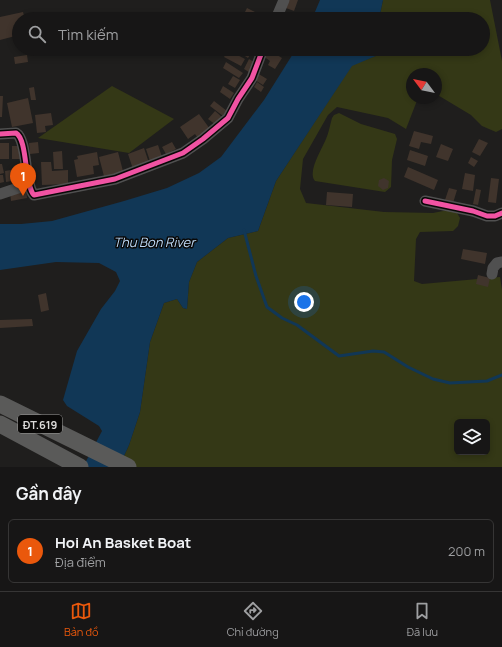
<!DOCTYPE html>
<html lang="vi">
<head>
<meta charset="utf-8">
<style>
  :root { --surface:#171616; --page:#242323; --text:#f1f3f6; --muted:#9e9fa1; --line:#363535; --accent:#ea580c }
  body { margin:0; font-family:Manrope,sans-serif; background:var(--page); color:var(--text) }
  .controls { position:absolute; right:12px; bottom:12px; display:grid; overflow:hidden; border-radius:6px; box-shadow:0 2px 6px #0003 }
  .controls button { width:36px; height:36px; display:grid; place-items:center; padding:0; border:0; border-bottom:1px solid var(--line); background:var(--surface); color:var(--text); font:20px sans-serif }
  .compass { position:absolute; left:406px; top:68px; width:36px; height:36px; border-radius:50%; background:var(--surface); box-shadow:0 2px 6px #0003; rotate:302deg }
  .you { position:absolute; left:304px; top:302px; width:14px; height:14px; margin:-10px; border:3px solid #fff; border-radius:50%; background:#1a73e8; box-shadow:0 0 0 6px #1a73e833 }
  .badge { display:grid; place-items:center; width:26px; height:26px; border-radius:50%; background:var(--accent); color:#fff; font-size:13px; font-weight:700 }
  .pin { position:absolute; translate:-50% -33px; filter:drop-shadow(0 1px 2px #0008) }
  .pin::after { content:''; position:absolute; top:21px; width:14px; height:12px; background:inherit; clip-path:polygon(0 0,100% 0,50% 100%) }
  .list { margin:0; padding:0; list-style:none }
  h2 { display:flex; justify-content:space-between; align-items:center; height:52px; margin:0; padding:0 16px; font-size:17px }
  h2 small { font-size:13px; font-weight:400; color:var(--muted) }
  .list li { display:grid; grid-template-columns:26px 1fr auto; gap:12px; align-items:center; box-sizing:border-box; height:64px; margin:0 8px 8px; padding:0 8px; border:1px solid var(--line); border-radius:6px }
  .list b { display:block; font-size:15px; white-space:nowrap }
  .list p { margin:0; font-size:13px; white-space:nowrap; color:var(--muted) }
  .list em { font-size:13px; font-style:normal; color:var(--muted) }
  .icon { flex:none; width:22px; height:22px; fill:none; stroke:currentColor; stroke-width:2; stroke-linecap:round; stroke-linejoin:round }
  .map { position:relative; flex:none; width:502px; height:467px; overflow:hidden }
  .search { position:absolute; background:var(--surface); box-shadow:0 2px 6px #0003; left:12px; right:12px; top:12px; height:44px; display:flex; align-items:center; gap:10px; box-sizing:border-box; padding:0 14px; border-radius:22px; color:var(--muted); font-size:15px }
  .sheet { height:124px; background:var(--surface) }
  nav { display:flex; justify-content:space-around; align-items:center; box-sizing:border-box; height:56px; border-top:1px solid var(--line); background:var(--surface); font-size:11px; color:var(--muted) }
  nav a { display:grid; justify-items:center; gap:2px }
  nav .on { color:var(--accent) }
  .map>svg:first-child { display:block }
  .green { fill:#343816; fill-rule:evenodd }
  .water { fill:#113756 }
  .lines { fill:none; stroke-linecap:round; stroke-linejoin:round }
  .stream { stroke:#113756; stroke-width:3 }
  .building { fill:#40342c }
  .minor { stroke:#505050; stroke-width:11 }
  .primary { stroke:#5a5a59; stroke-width:17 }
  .cycleway-casing { stroke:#090807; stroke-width:8 }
  .cycleway { stroke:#f153a3; stroke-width:5 }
  .labels { text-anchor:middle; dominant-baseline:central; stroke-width:3; stroke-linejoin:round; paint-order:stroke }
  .shield { fill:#090807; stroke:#9c9b9a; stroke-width:1 }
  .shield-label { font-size:11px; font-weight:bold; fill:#dbdad9 }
  .water-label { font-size:13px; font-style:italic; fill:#bdd9f6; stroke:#090807 }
</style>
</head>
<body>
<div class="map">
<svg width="502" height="467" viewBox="0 0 502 467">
  <rect width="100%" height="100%" fill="#1f1e1d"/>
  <path class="green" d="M 383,0 L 490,0 L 502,61 L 502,129 L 496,132 L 482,126 L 471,115 L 436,94 L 436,74 L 412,74 L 412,98 L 418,98 L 406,129 L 388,118 L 337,107 L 328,115 L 303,159 L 300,189 L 306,203 L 384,212 L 433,213 L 448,210 L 457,213 L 460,218 L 458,226 L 453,231 L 420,232 L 416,239 L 414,281 L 422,284 L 500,277 L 502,290 L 502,467 L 119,467 L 129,445 L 140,412 L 150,342 L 164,303 L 177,299 L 183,308 L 187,309 L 189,282 L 197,262 L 228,238 L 258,231 L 276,181 L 352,65 L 378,55 L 378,49 L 483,49 L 483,19 L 379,19 ZM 457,422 L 487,422 L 487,452 L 457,452 Z
    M 112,86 L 174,119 L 129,153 L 38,138 Z
    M 339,113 L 361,124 L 395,134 L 397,139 L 392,160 L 391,187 L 385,192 L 315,181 C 307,172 322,149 326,139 C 329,132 330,125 332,118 L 334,115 Z"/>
  <path class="water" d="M 320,0 L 383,0 L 379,19 L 312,19 Z
    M 296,49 L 378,49 L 378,55 L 352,66 L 276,181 L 258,231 L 228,238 L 197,262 L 189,282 L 187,309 L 183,308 L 177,299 L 164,303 L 150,342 L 140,412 L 129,445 L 119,467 L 83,467 L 102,431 L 99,426 L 67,406 L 63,400 L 77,351 L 101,309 L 115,291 L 120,281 L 116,272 L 99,263 L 56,262 L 0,270 L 0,224 L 21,224 L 52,221 L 124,201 L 167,188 L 199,173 L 221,157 L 264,100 Z"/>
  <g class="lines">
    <path class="stream" d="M 244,230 L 256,276 L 267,307 L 282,318 L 297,325 L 339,356 L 373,351 L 384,352 L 408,367 L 433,379 L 450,383 L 487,381 L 502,375"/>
  </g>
  <path class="building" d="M 289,0 L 298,0 L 294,11 L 286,8 Z
    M 247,8 L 265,17 L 263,19 L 249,19 L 243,16 Z
    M 23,12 L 25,19 L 19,19 L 19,35 L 0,40 L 0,17 Z
    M 234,49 L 248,49 L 252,52 L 248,58 Z
    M 267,49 L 282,58 L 275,69 L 268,65 L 270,61 L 263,56 Z
    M 268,49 L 280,49 L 277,54 Z
    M 228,50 L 245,59 L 241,66 L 224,57 Z
    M 27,55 L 28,62 L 15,64 L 14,57 Z
    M 249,59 L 254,62 L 249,72 L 244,69 Z
    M 226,62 L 243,73 L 239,78 L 223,68 Z
    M 257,73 L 267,79 L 263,85 L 253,79 Z
    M 233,76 L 240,80 L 235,88 L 228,84 Z
    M 257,82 L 264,87 L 261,92 L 254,87 Z
    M 223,86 L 234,93 L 230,99 L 220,92 Z
    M 34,87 L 36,100 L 31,100 L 29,88 Z
    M 0,96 L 3,96 L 2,117 L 0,117 Z
    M 28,98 L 33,123 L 12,127 L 7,103 Z
    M 214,101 L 227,111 L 223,116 L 210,106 Z
    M 215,111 L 222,117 L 216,125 L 208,119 Z
    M 51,113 L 53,125 L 45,126 L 46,132 L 37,133 L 35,115 Z
    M 199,114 L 210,129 L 198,138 L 195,134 L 188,139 L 180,127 Z
    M 414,131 L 433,136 L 431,144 L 421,142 L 419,149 L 409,146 Z
    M 479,139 L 488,143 L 480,156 L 472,152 Z
    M 38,142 L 39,153 L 30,154 L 29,143 Z
    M 172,142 L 176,149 L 166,154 L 162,147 Z
    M 0,143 L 9,143 L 9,159 L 0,159 Z
    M 441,144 L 453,149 L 448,161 L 436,157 Z
    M 158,145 L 163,160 L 151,164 L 146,149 Z
    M 12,146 L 21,146 L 22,159 L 12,159 Z
    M 144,148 L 150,166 L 134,172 L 128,154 Z
    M 410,150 L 428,156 L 425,166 L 407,160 Z
    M 62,151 L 63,169 L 54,169 L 53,152 Z
    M 97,152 L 99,165 L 93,166 L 94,174 L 77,177 L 74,160 L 78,159 L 77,156 Z
    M 118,152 L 124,175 L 105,180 L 99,157 Z
    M 471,157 L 478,161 L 474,167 L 468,163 Z
    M 41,162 L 51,162 L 52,171 L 68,170 L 68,184 L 42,185 Z
    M 0,164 L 2,164 L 4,173 L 0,174 Z
    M 408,167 L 438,180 L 434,190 L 404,177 Z
    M 20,168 L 22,178 L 14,179 L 13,169 Z
    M 11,170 L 12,181 L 6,182 L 5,171 Z
    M 465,173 L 475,175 L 473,191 L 462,189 Z
    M 0,175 L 3,175 L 4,182 L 0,183 Z
    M 384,178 L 389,181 L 388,188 L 383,190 L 378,186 L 379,180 Z
    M 491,178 L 499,179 L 496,203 L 488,202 Z
    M 449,188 L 457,190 L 453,203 L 445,200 Z
    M 26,189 L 27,198 L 11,201 L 10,191 Z
    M 476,189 L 481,190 L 478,205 L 473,204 Z
    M 327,192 L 353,194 L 352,207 L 326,205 Z
    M 463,249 L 487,253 L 485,264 L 461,259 Z
    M 478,275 L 490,278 L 488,287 L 476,284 Z
    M 46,293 L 49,310 L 41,312 L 38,295 Z
    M 32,319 L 33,326 L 0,328 L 0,320 Z"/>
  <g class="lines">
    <path class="minor" d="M 276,19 L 284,0
      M 0,134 L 16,133 C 28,140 24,185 34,195 L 115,179 L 183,153 L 203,139 L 228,118 L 238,99 L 252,78 L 263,49
      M 0,194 L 24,186 L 29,186
      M 425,201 L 473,211 L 487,216 L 495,216 L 502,213
      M 492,274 L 493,268 L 497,263 L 502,262"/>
    <path class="primary" d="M 0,404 L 128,467
      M 0,424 L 80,467"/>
    <g class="cycleway-casing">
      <path id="cycleway" d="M 0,134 L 16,133 C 28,140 24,185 34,195 L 115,179 L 183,153 L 203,139 L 228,118 L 238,99 L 252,78 L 263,49
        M 425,201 L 473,211 L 487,216 L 495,216 L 502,213"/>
    </g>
    <use href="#cycleway" class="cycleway"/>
  </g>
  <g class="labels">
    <rect class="shield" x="18" y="415" width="44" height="18" rx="3"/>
    <g class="shield-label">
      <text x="40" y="424">ĐT.619</text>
    </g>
    <g class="water-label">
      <text x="154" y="242">Thu Bon River</text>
    </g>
  </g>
</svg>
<div class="controls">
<button><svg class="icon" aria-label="layers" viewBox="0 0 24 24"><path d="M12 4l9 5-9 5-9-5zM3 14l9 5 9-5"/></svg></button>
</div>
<svg class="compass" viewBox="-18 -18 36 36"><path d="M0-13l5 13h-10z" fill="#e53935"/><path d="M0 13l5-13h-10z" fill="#9e9fa1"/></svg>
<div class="you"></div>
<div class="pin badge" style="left:23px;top:196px">1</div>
<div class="search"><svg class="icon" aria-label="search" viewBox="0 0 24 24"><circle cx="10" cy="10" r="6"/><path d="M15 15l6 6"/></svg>Tìm kiếm</div>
</div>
<section class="sheet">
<h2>Gần đây<small></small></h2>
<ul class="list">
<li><span class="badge">1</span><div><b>Hoi An Basket Boat</b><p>Địa điểm</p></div><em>200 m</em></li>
</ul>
</section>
<nav>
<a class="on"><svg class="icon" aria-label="map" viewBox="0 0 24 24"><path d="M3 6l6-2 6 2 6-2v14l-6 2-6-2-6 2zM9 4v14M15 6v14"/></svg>Bản đồ</a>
<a><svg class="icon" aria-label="directions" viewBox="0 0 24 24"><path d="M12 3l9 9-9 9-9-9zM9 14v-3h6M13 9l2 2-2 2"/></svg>Chỉ đường</a>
<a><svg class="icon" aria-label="saved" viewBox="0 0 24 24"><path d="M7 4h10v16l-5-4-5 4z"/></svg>Đã lưu</a>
</nav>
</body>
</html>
